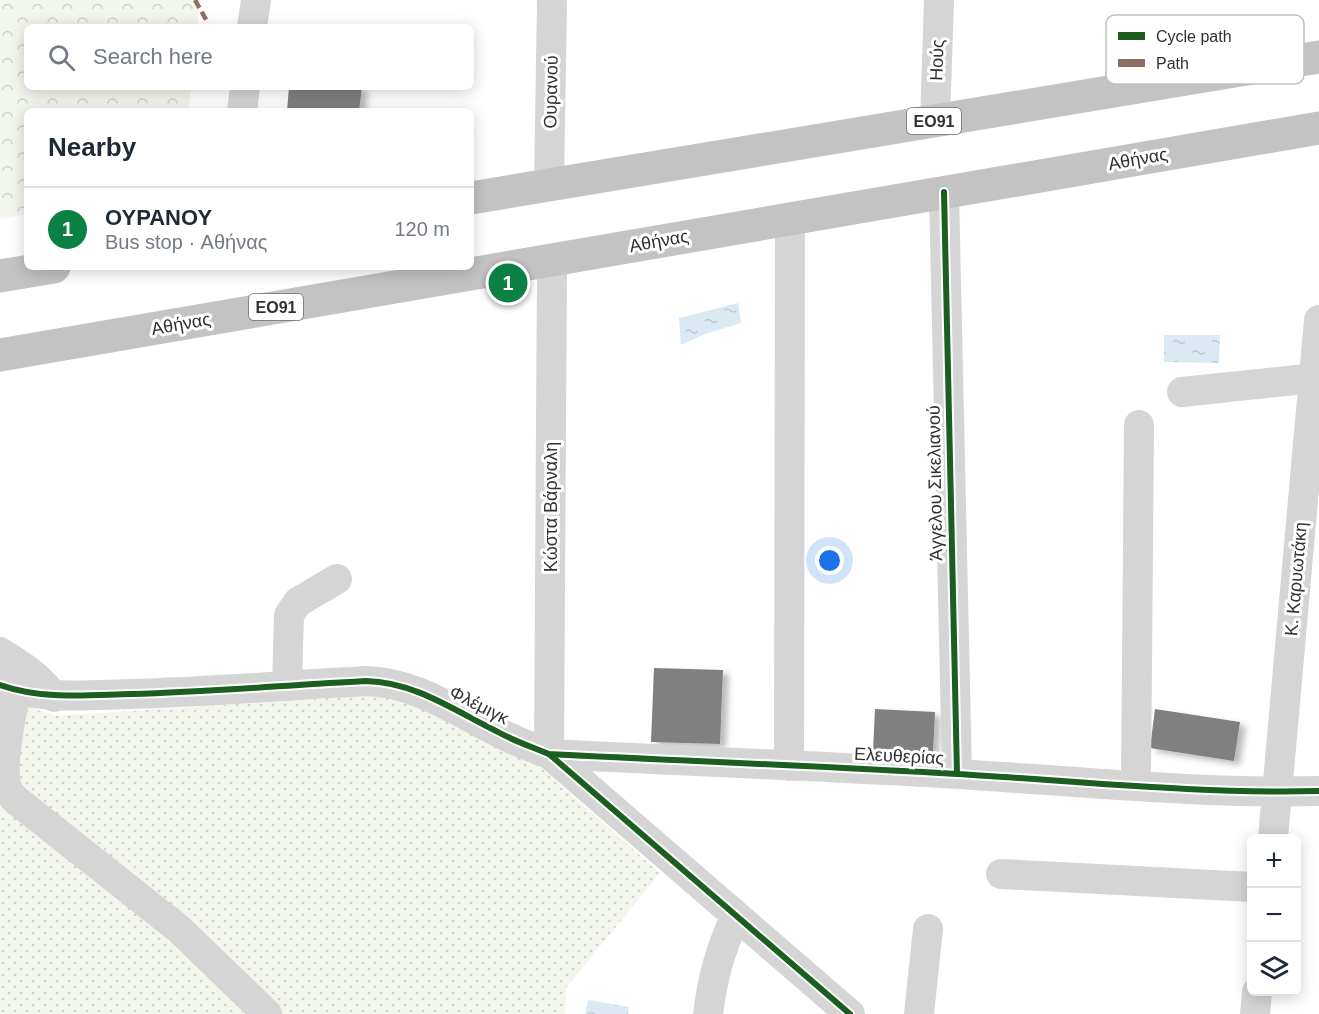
<!DOCTYPE html>
<html lang="en">
<head>
<meta charset="utf-8">
<style>
  :root { --surface:#fff; --page:#f2f2f3; --text:#1f2937; --muted:#747a83; --line:#e0e1e3; --accent:#0b8043 }
  body { margin:0; font-family:Arial,sans-serif; background:var(--page); color:var(--text) }
  .controls { position:absolute; right:18px; bottom:18px; display:grid; overflow:hidden; border-radius:9px; box-shadow:0 3px 15px #0003 }
  .controls button { width:54px; height:54px; display:grid; place-items:center; padding:0; border:0; border-bottom:2px solid var(--line); background:var(--surface); color:var(--text); font:30px sans-serif }
  .you { position:absolute; left:830px; top:561px; width:21px; height:21px; margin:-15px; border:4px solid #fff; border-radius:50%; background:#1a73e8; box-shadow:0 0 0 9px #1a73e833 }
  .badge { display:grid; place-items:center; width:39px; height:39px; border-radius:50%; background:var(--accent); color:#fff; font-size:20px; font-weight:700 }
  .pin { position:absolute; translate:-50% -50%; border:3px solid #fff; box-shadow:0 2px 6px #0006 }
  .list { margin:0; padding:0; list-style:none }
  h2 { display:flex; justify-content:space-between; align-items:center; height:78px; margin:0; padding:0 24px; font-size:26px }
  h2 small { font-size:20px; font-weight:400; color:var(--muted) }
  .list li { display:grid; grid-template-columns:39px 1fr auto; gap:18px; align-items:center; box-sizing:border-box; height:84px; padding:0 24px; border-top:2px solid var(--line) }
  .list b { display:block; font-size:22px; white-space:nowrap }
  .list p { margin:0; font-size:20px; white-space:nowrap; color:var(--muted) }
  .list em { font-size:20px; font-style:normal; color:var(--muted) }
  .icon { flex:none; width:33px; height:33px; fill:none; stroke:currentColor; stroke-width:2; stroke-linecap:round; stroke-linejoin:round }
  .map { position:relative; flex:none; width:1319px; height:1014px; overflow:hidden }
  .search { position:absolute; background:var(--surface); box-shadow:0 3px 15px #0003; left:24px; top:24px; width:450px; height:66px; display:flex; align-items:center; gap:15px; box-sizing:border-box; padding:0 21px; border-radius:9px; color:var(--muted); font-size:22px }
  .panel { position:absolute; background:var(--surface); box-shadow:0 3px 15px #0003; left:24px; top:108px; width:450px; height:162px; border-radius:9px }
  .map>svg:first-child { display:block }
  .grass { fill:url(#grass-dots) }
  .forest { fill:url(#forest-crowns) }
  .water { fill:url(#water-ripples) }
  .building { fill:#808080; filter:url(#shadow) }
  .lines { fill:none; stroke-linecap:round; stroke-linejoin:round }
  .minor { stroke:#d5d5d5; stroke-width:30 }
  .highway { stroke:#c3c3c3; stroke-width:33 }
  .quiet { stroke:#8d6e63; stroke-width:4.5; stroke-dasharray:9 4.5; stroke-linecap:butt }
  .cycleway-casing { stroke:#fff; stroke-width:10 }
  .cycleway { stroke:#1b5e20; stroke-width:6 }
  .labels { text-anchor:middle; dominant-baseline:central; stroke-width:6; stroke-linejoin:round; paint-order:stroke }
  .shield { fill:#fff; stroke:#6f6f6f; stroke-width:1.5 }
  .shield-label { font-size:16px; font-weight:bold; fill:#313131 }
  .street-label { font-size:18px; fill:#313131; stroke:#fff }
  .key { fill:#fff; stroke:#c1c1c1; stroke-width:1.5 }
  .key-label { font-size:16px; fill:#313131 }
</style>
</head>
<body>
<div class="map">
<svg width="1319" height="1014" viewBox="0 0 1319 1014">
  <defs>
    <pattern id="grass-dots" width="8" height="8" patternUnits="userSpaceOnUse" patternTransform="scale(1.5)"><rect width="8" height="8" fill="#f2f6ed"/><path d="M2 2h.1M6 6h.1" fill="none" stroke="#d0d3cc" stroke-width="1.8" stroke-linecap="round"/></pattern>
    <pattern id="forest-crowns" width="20" height="18" patternUnits="userSpaceOnUse" patternTransform="scale(1.5)"><rect width="20" height="18" fill="#f2f6ed"/><path d="M2 6a3 3 0 1 1 6 0M12 15a3 3 0 1 1 6 0" fill="none" stroke="#d0d3cc"/></pattern>
    <pattern id="water-ripples" width="26" height="14" patternUnits="userSpaceOnUse" patternTransform="scale(1.5)"><rect width="26" height="14" fill="#dbe9f2"/><path d="M2 4q2-2 4 0t4 0M15 11q2-2 4 0t4 0" fill="none" stroke="#bcc8d0"/></pattern>
    <filter id="shadow"><feDropShadow dx="6" dy="4" stdDeviation="3" flood-color="#0004"/></filter>
  </defs>
  <rect width="100%" height="100%" fill="#fff"/>
  <path class="grass" d="M 391,694 L 540,767 L 660,873 L 566,988 L 565,1014 L 0,1014 L 0,697 L 55,716 Z"/>
  <path class="forest" d="M 0,0 L 200,0 L 197,27 L 27,27 L 27,87 L 191,87 L 188,111 L 27,111 L 27,214 L 0,219 Z"/>
  <path class="water" d="M 738,303 L 741,323 L 705,334 L 681,345 L 679,318 Z
    M 1164,335 L 1220,335 L 1219,363 L 1164,362 Z
    M 588,1000 L 629,1007 L 628,1014 L 585,1014 Z"/>
  <path class="building" d="M 289,87 L 362,87 L 359,111 L 287,111 Z
    M 654,668 L 723,670 L 720,744 L 651,742 Z
    M 875,709 L 935,712 L 933,753 L 873,751 Z
    M 1155,709 L 1240,722 L 1234,761 L 1150,748 Z"/>
  <g class="lines">
    <path class="minor" d="M 252,27 L 256,0
      M 242,111 L 245,87
      M 935,121 L 939,0
      M 549,185 L 552,0
      M 944,192 L 957,774
      M 1182,392 L 1315,378
      M 0,652 C 23,667 38,675 54,697
      M 0,685 C 44,700 86,695 132,694 C 210,692 288,685 366,681 C 415,682 455,711 498,732 C 514,741 532,747 549,754 L 850,1014
      M 287,686 L 289,615 L 298,602 L 337,579
      M 16,691 C 11,717 0,764 7,789 C 9,793 13,797 16,800 L 179,929 L 267,1014
      M 549,754 C 685,761 821,766 957,774 C 1077,781 1198,794 1319,791
      M 549,754 L 552,260
      M 789,766 L 790,219
      M 1136,786 L 1139,425
      M 1273,838 L 1319,320
      M 1001,874 L 1252,887
      M 708,1014 C 713,975 720,952 735,917
      M 919,1014 L 928,929
      M 1255,1014 L 1257,992"/>
    <path class="highway" d="M 471,198 L 1319,57
      M 0,276 L 54,267
      M 0,355 L 1319,128"/>
    <path class="quiet" d="M 195,0 L 208,23"/>
    <g class="cycleway-casing">
      <path id="cycleway" d="M 944,192 L 957,774
        M 0,685 C 44,700 86,695 132,694 C 210,692 288,685 366,681 C 415,682 455,711 498,732 C 514,741 532,747 549,754 L 850,1014
        M 549,754 C 685,761 821,766 957,774 C 1077,781 1198,794 1319,791"/>
    </g>
    <use href="#cycleway" class="cycleway"/>
  </g>
  <g class="labels">
    <g class="shield">
      <rect x="907" y="108" width="54" height="26" rx="4.5"/>
      <rect x="249" y="294" width="54" height="26" rx="4.5"/>
    </g>
    <g class="shield-label">
      <text x="934" y="121">ΕΟ91</text>
      <text x="276" y="307">ΕΟ91</text>
    </g>
    <g class="street-label">
      <text transform="translate(937 60) rotate(-88)">Ηούς</text>
      <text transform="translate(551 92) rotate(-89)">Ουρανού</text>
      <text transform="translate(1138 159) rotate(-10)">Αθήνας</text>
      <text transform="translate(659 241) rotate(-10)">Αθήνας</text>
      <text transform="translate(181 324) rotate(-10)">Αθήνας</text>
      <text transform="translate(935 483) rotate(-91)">Άγγελου Σικελιανού</text>
      <text transform="translate(551 507) rotate(-90)">Κώστα Βάρναλη</text>
      <text transform="translate(1296 579) rotate(-85)">Κ. Καρυωτάκη</text>
      <text transform="translate(479 705) rotate(27)">Φλέμιγκ</text>
      <text transform="translate(899 756) rotate(3)">Ελευθερίας</text>
    </g>
  </g>
  <rect x="1106" y="15" width="198" height="69" rx="9" class="key"/>
  <rect x="1118" y="32" width="27" height="8" fill="#1b5e20"/>
  <rect x="1118" y="59" width="27" height="8" fill="#8d6e63"/>
  <g class="key-label">
    <text x="1156" y="42">Cycle path</text>
    <text x="1156" y="69">Path</text>
  </g>
</svg>
<div class="controls">
<button>+</button>
<button>−</button>
<button><svg class="icon" aria-label="layers" viewBox="0 0 24 24"><path d="M12 4l9 5-9 5-9-5zM3 14l9 5 9-5"/></svg></button>
</div>
<div class="you"></div>
<div class="pin badge" style="left:508px;top:283px">1</div>
<div class="search"><svg class="icon" aria-label="search" viewBox="0 0 24 24"><circle cx="10" cy="10" r="6"/><path d="M15 15l6 6"/></svg>Search here</div>
<section class="panel">
<h2>Nearby<small></small></h2>
<ul class="list">
<li><span class="badge">1</span><div><b>ΟΥΡΑΝΟΥ</b><p>Bus stop · Αθήνας</p></div><em>120 m</em></li>
</ul>
</section>
</div>
</body>
</html>
